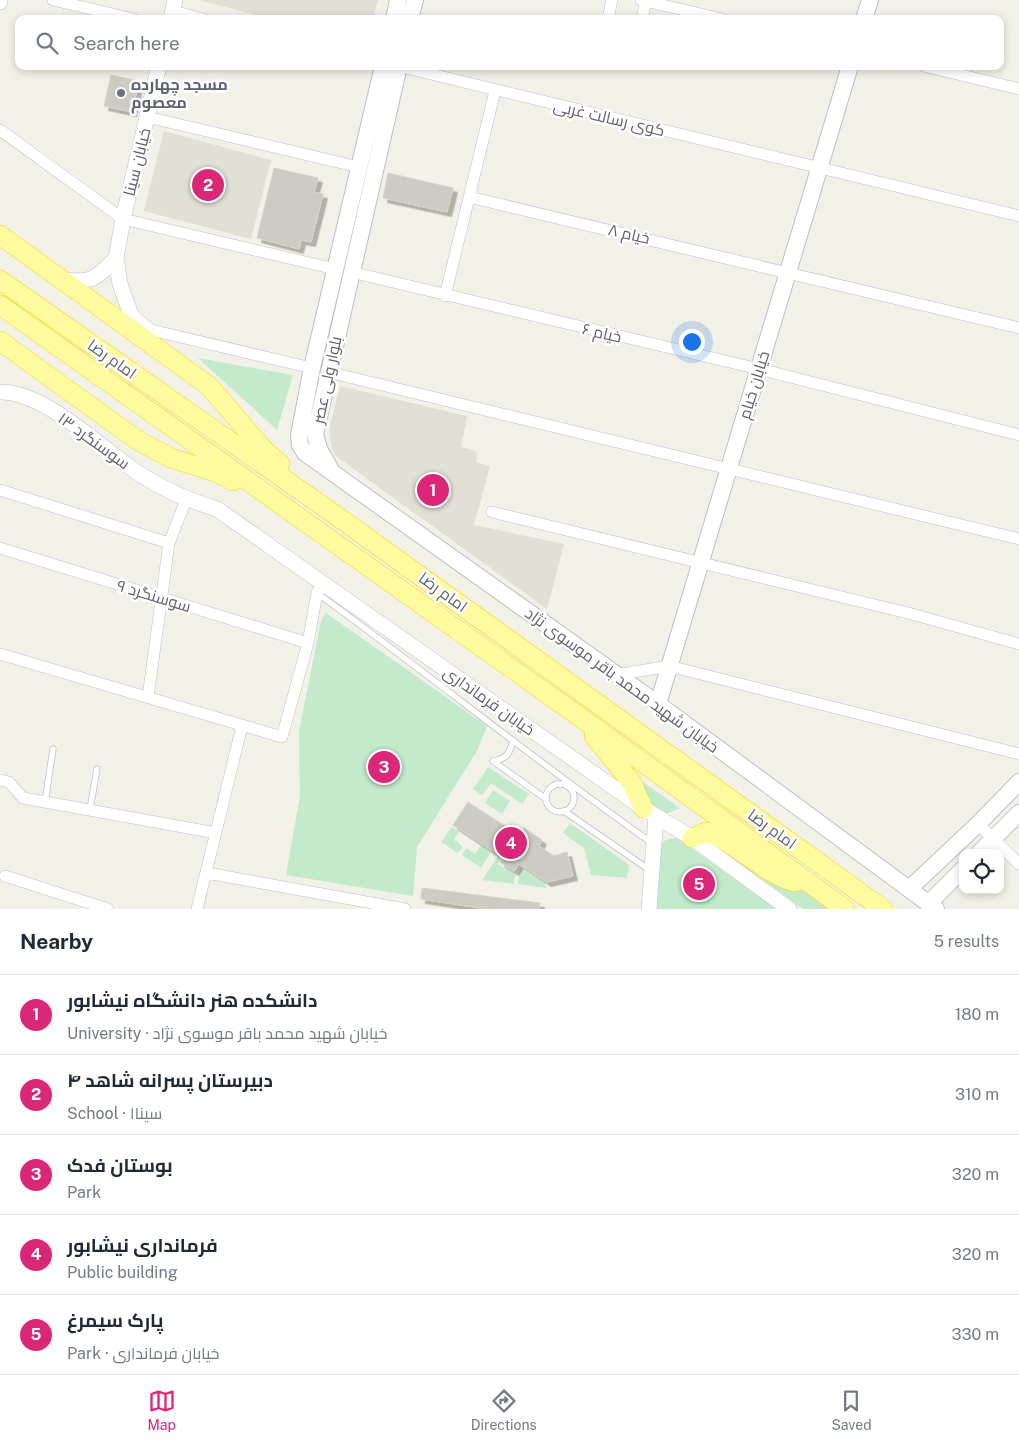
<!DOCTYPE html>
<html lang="en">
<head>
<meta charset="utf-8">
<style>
  :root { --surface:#fff; --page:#f2f2f3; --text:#1f2937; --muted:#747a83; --line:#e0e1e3; --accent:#db2777 }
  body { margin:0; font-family:"Public Sans",Cairo,sans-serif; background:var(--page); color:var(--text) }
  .controls { position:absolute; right:15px; bottom:15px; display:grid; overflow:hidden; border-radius:10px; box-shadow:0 2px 8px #0003 }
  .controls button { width:45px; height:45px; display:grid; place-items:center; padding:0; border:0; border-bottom:1px solid var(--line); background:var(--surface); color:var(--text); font:25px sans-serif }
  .you { position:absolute; left:691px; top:341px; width:18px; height:18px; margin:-12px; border:4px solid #fff; border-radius:50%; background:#1a73e8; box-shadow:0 0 0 8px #1a73e833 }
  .badge { display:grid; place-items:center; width:32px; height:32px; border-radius:50%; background:var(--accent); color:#fff; font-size:16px; font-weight:700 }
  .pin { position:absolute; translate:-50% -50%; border:2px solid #fff; box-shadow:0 1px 5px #0006 }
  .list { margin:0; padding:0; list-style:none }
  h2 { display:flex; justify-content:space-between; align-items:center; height:65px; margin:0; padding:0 20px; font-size:21px }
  h2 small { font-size:16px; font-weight:400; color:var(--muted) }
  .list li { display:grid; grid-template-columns:32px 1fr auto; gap:15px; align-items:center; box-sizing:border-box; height:80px; padding:0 20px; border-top:1px solid var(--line) }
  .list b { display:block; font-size:19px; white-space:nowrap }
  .list p { margin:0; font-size:16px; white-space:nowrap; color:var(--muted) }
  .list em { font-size:16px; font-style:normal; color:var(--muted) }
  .icon { flex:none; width:28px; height:28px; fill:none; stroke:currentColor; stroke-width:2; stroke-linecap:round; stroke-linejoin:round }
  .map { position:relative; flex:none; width:1019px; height:909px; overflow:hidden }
  .search { position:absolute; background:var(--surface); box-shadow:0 2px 8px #0003; left:15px; right:15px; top:15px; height:55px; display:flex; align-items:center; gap:12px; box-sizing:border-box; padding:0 18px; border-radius:10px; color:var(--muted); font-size:19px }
  .sheet { height:465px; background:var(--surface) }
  nav { display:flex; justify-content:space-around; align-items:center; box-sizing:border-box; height:70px; border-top:1px solid var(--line); background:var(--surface); font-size:14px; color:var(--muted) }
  nav a { display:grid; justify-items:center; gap:2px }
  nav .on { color:var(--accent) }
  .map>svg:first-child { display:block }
  .education { fill:#e1e0d5 }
  .green { fill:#c3eaca }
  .building { fill:#cccbc4; stroke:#d7d4c5; filter:url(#shadow) }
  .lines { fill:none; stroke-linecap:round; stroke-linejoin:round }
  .service-casing { stroke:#bebfc6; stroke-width:7 }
  .minor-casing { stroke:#bebfc6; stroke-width:12 }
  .tertiary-casing { stroke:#bebfc6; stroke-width:16 }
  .secondary-casing { stroke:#bcbec5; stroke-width:18 }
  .trunk-casing { stroke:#f8d700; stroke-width:20 }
  .service { stroke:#fff; stroke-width:5.5 }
  .minor { stroke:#fff; stroke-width:11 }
  .tertiary { stroke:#fff; stroke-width:15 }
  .secondary { stroke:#fff; stroke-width:16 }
  .trunk { stroke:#fefa9f; stroke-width:19 }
  .worship-dot { fill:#6b7280; stroke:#fff; stroke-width:2 }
  .labels { text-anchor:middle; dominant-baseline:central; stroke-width:5; stroke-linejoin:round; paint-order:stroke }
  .worship-label { font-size:16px; font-weight:bold; fill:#5b616d; stroke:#fff; text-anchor:start }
  .street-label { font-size:16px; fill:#5e6168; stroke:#fff }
</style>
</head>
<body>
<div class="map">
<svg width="1019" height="909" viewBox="0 0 1019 909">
  <defs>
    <filter id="shadow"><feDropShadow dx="4.5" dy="4.5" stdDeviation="0" flood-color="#0004"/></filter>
  </defs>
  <rect width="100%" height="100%" fill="#f1f1e7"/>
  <path class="education" d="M 199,0 L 378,0 L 373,19 L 271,19 Z
    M 164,131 L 271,160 L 251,239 L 144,211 Z
    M 340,386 L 467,416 L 461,447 L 477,451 L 476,462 L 490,466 L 474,525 L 564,544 L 547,609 L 337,457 L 332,449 L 330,437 L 330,425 Z"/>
  <path class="green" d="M 198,358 L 293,375 L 277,430 Z
    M 326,613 L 487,726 L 478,749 L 417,847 L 413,896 L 286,875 L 300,796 L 299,731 L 321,621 Z
    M 488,767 L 529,794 L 522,804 L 491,783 L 482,795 L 473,789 Z
    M 637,778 L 680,808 L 666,814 L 650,804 Z
    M 493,790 L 510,801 L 502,814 L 485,803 Z
    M 570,823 L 629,865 L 627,878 L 591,875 L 584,848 L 563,833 Z
    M 452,827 L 459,832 L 454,839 L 463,847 L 458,853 L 441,842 Z
    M 676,838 L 682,842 L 777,909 L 656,909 L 661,843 L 668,839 Z
    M 481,845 L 491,852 L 481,868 L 462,855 L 466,848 L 475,854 Z
    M 717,845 L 807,893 L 829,909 L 803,909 Z
    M 498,856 L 501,858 L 498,864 L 515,874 L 514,884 L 482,880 Z
    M 520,868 L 545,883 L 547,888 L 518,884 Z"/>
  <path class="building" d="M 111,75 L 139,81 L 132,112 L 104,106 Z
    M 274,168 L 318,178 L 314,192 L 323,194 L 311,242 L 301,240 L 299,249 L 257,238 Z
    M 388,173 L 453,188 L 447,212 L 383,198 Z
    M 468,802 L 519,835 L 524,828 L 542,840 L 539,846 L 554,856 L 567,852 L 573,876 L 547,882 L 519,864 L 514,871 L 500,862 L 503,858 L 453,825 Z
    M 422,888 L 540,903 L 540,909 L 487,909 L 421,899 Z"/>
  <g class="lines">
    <g class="service-casing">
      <path id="service" d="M 317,593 C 430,675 538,763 652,843
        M 513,740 C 510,753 507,759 493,761 L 546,799
        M546 798a14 14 0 1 1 28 0a14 14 0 1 1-28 0Z
        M 45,802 L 53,749
        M 90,809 L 97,769
        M 564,811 L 651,871"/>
    </g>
    <g class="minor-casing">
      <path id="minor" d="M 53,0 L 133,19
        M 641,0 L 722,19
        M 173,11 L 203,19
        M 608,19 L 612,0
        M 642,19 L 646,0
        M 398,66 L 1019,216
        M 924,66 L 1019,89
        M 147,117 L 359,167
        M 0,130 L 123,219 L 335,269
        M 469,197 L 1019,328
        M 351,272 L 759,369 L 1019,435
        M 445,296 L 495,91
        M 133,315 L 151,330 L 312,368
        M 328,372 L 1019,539
        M 0,490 L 169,543
        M 492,512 L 908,613 L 1019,644
        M 0,548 L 308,643
        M 0,654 L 282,737 L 308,643 L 317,593 L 322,583
        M 616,675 L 669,666 L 1019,754
        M 148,697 L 169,543 L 186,500
        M 0,780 L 9,782 L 23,798 L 216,833
        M 978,824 L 1019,864
        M 207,873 L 405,909
        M 5,876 L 108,909
        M 197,909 L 242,726"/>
    </g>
    <g class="tertiary-casing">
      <path id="tertiary" d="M 0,2 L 0,0
        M 171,19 L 175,0
        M 62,280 C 92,283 96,279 116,258
        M 142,337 L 130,312 L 120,284 L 116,258 L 123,219 L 159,66
        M 0,392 C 46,391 104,452 143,476 C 167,491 190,501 217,509 L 643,808 L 692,838 L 789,909
        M 649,909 L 656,817"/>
    </g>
    <g class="secondary-casing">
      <path id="secondary" d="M 394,19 L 398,0
        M 410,19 L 415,0
        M 864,19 L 870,0
        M 383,66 L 312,368 L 299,435 L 300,445 L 305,453 L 658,704 L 936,909
        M 330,468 L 319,449 L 315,434 L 399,66
        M 658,704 L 850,66
        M 979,853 L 1019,813
        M 909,889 L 978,824 L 1019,782
        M 928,904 L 963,869"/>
    </g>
    <g class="trunk-casing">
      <path id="trunk" d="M 0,235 L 209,386 L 262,448 L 280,464
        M 0,280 L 334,514 L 883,909
        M 0,305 L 580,717 L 845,909
        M 0,341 L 137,440 L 171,458 L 218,473 L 233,481
        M 594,736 L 632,783 L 643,808
        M 692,838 L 706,832 C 739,843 761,873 795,882"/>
    </g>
    <use href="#service" class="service"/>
    <use href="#minor" class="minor"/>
    <use href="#tertiary" class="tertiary"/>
    <use href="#secondary" class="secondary"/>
    <use href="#trunk" class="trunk"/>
  </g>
  <circle class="worship-dot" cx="121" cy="93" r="5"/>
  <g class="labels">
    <g class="worship-label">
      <text x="131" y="84">مسجد چهارده<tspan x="131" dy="18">معصوم</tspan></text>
    </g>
    <g class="street-label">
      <text transform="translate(609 118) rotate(13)">کوی رسالت غربی</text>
      <text transform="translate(137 162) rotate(-76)">خیابان سینا</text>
      <text transform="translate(629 234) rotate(13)">خیام ۸</text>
      <text transform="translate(602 333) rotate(13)">خیام ۶</text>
      <text transform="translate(112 359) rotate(35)">امام رضا</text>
      <text transform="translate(327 380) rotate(-78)">بلوار ولی عصر</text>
      <text transform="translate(754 385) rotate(-73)">خیابان خیام</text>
      <text transform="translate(94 441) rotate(36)">سوسنگرد ۱۳</text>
      <text transform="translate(443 592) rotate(36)">امام رضا</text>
      <text transform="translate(154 596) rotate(17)">سوسنگرد ۹</text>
      <text transform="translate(622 680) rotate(36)">خیابان شهید محمد باقر موسوی نژاد</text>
      <text transform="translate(489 701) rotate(35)">خیابان فرمانداری</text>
      <text transform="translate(772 829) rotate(36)">امام رضا</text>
    </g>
  </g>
</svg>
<div class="controls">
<button><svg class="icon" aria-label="locate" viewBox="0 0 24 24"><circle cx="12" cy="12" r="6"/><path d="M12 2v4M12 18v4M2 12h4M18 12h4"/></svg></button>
</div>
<div class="you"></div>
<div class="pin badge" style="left:433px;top:490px">1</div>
<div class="pin badge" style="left:208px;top:185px">2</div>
<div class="pin badge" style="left:384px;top:767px">3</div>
<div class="pin badge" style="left:511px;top:843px">4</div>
<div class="pin badge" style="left:699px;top:884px">5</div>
<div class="search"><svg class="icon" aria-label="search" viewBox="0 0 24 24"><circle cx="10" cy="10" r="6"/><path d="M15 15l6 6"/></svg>Search here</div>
</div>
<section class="sheet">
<h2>Nearby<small>5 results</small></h2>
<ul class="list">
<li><span class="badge">1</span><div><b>دانشکده هنر دانشگاه نیشابور</b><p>University · خیابان شهید محمد باقر موسوی نژاد</p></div><em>180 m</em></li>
<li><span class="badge">2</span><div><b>دبیرستان پسرانه شاهد ۴</b><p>School · سینا۱</p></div><em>310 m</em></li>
<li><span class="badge">3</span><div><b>بوستان فدک</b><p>Park</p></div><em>320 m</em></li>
<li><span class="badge">4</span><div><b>فرمانداری نیشابور</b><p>Public building</p></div><em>320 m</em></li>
<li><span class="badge">5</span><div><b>پارک سیمرغ</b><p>Park · خیابان فرمانداری</p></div><em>330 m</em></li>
</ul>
</section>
<nav>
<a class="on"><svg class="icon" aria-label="map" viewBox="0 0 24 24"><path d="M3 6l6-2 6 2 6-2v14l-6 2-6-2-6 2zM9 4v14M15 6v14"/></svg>Map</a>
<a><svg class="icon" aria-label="directions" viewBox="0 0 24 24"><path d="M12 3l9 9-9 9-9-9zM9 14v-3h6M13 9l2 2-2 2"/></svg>Directions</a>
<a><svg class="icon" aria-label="saved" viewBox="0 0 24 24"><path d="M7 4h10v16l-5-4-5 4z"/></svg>Saved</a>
</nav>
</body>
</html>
